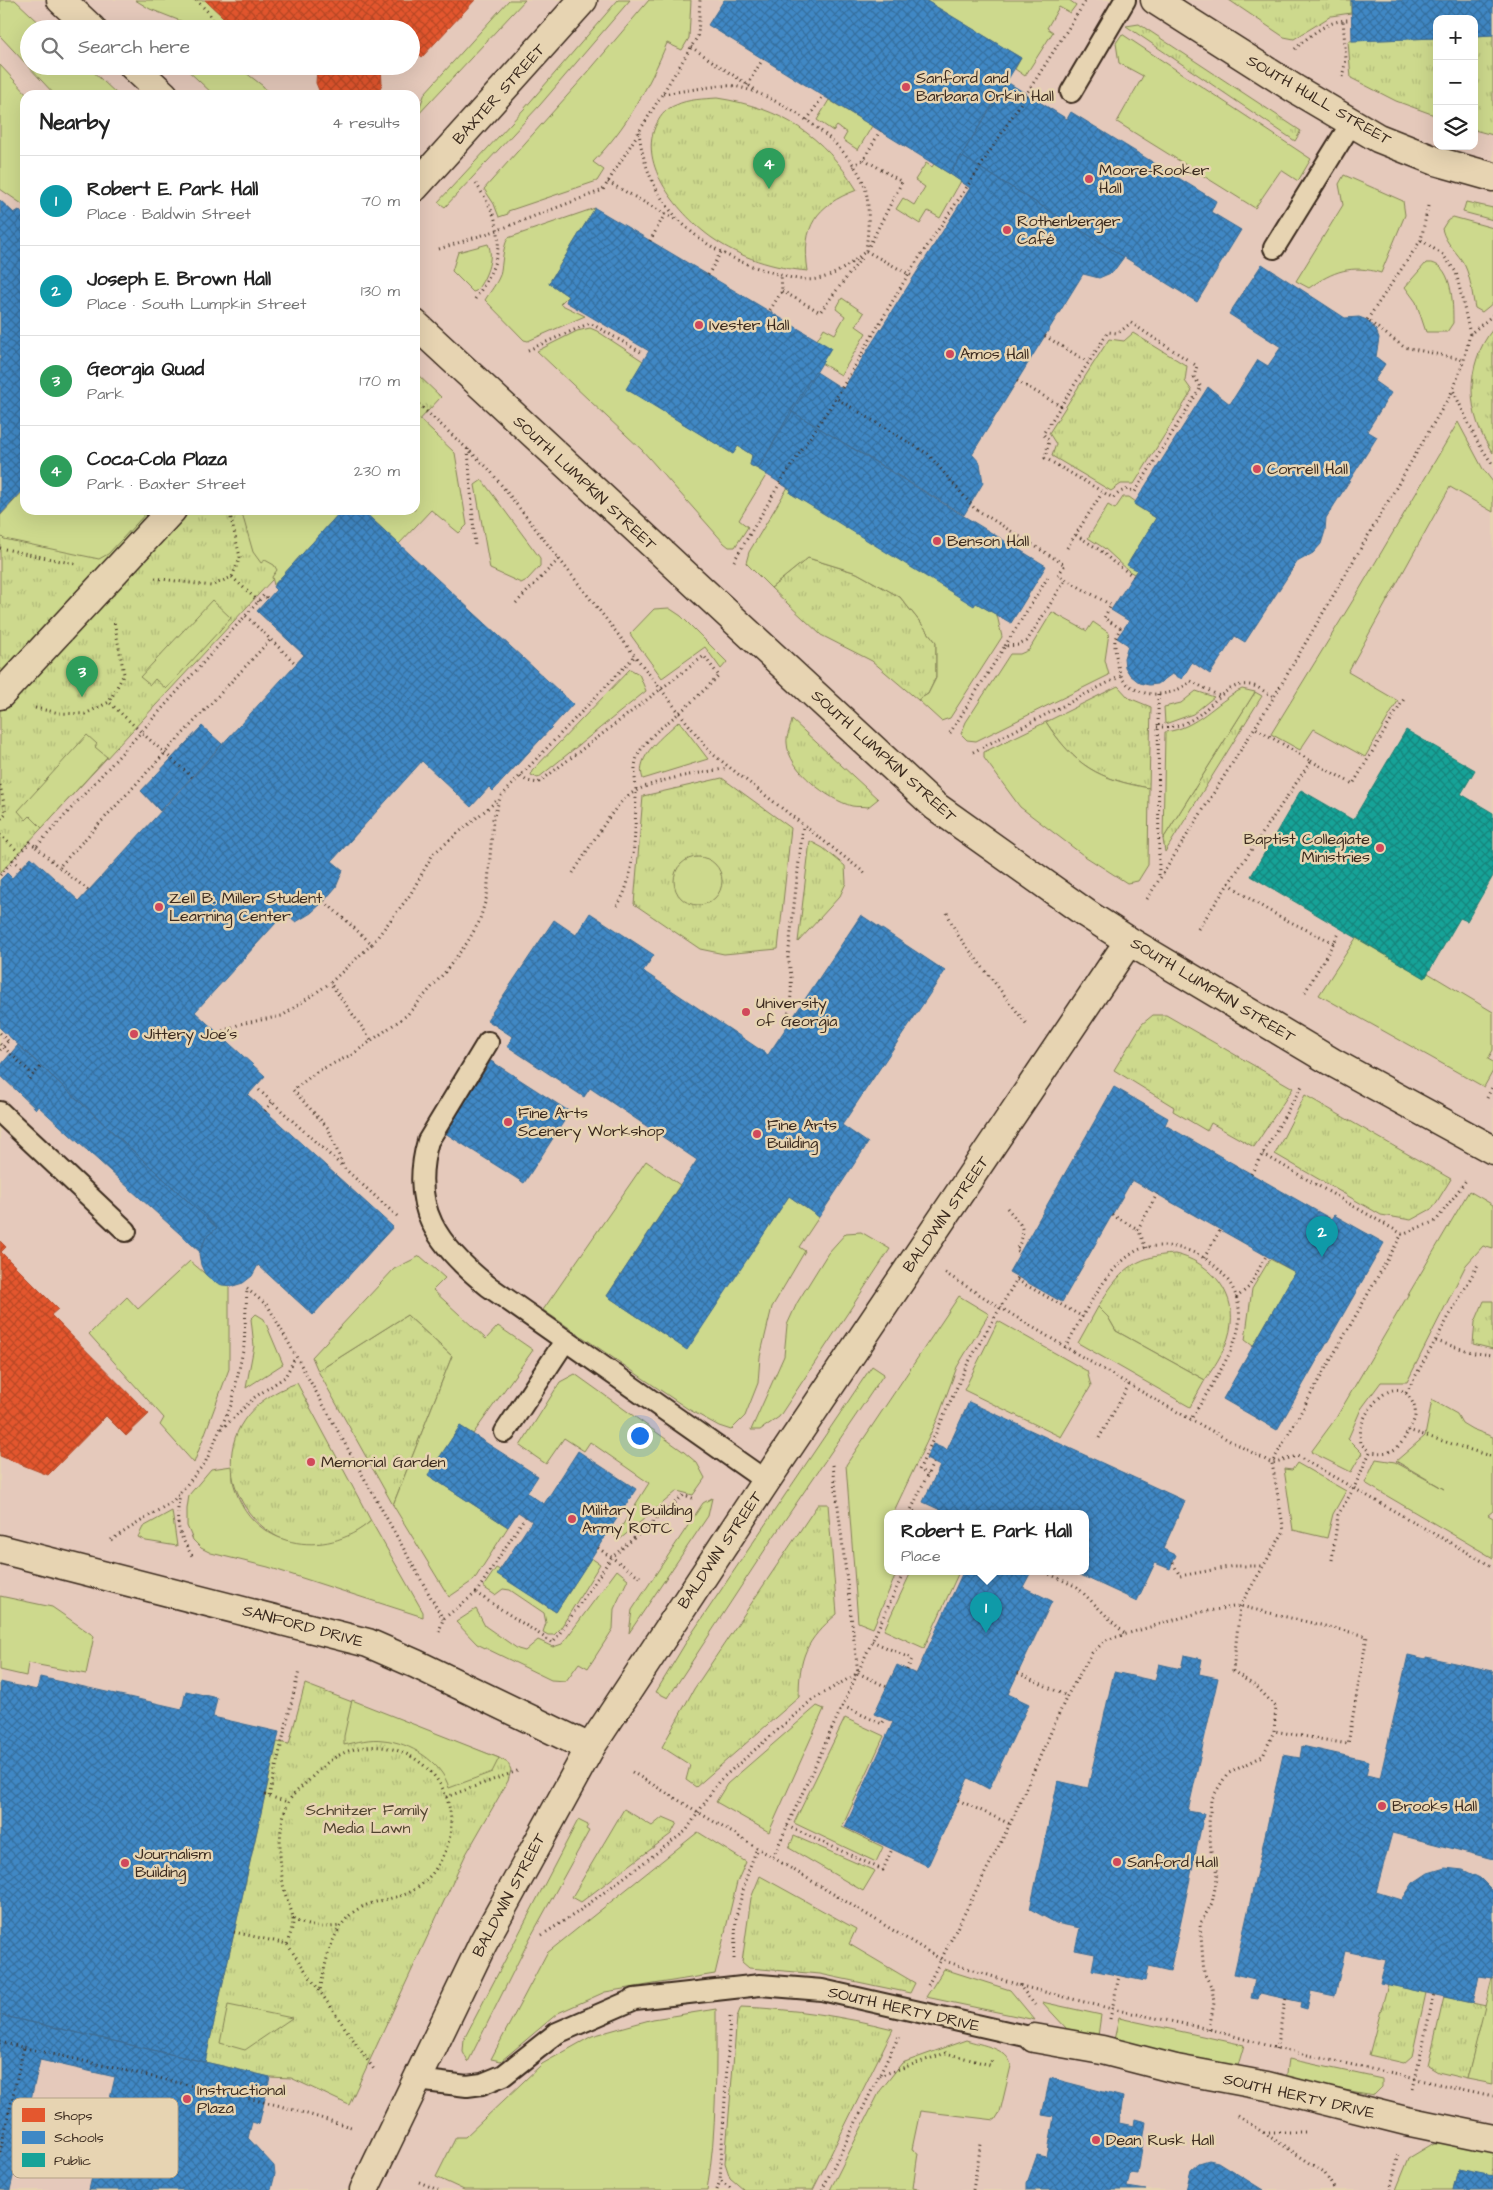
<!DOCTYPE html>
<html lang="en">
<head>
<meta charset="utf-8">
<style>
  :root { --surface:#fff; --page:#f6f6f6; --text:#222; --muted:#767676; --line:#e0e0e0; --accent:#111827 }
  body { margin:0; font-family:"Architects Daughter",sans-serif; background:var(--page); color:var(--text) }
  .controls { position:absolute; right:15px; top:15px; display:grid; overflow:hidden; border-radius:10px; box-shadow:0 5px 20px #0002 }
  .controls button { width:45px; height:45px; display:grid; place-items:center; padding:0; border:0; border-bottom:1px solid var(--line); background:var(--surface); color:var(--text); font:25px sans-serif }
  .you { position:absolute; left:639px; top:1435px; width:18px; height:18px; margin:-12px; border:4px solid #fff; border-radius:50%; background:#1a73e8; box-shadow:0 0 0 8px #1a73e833 }
  .badge { display:grid; place-items:center; width:32px; height:32px; border-radius:50%; background:var(--accent); color:#fff; font-size:16px; font-weight:700 }
  .pin { position:absolute; translate:-50% -41px; filter:drop-shadow(0 1px 2px #0008) }
  .pin::after { content:''; position:absolute; top:26px; width:18px; height:15px; background:inherit; clip-path:polygon(0 0,100% 0,50% 100%) }
  .popup { position:absolute; left:884px; top:1510px; width:205px; height:65px; box-sizing:border-box; display:grid; place-content:center; border-radius:10px; background:var(--surface); filter:drop-shadow(0 1px 4px #0005); font-size:16px; white-space:nowrap; color:var(--muted) }
  .popup b { font-size:19px; color:var(--text) }
  .popup::after { content:''; position:absolute; left:50%; top:100%; margin-left:-10px; border:10px solid transparent; border-top-color:var(--surface) }
  .list { margin:0; padding:0; list-style:none }
  h2 { display:flex; justify-content:space-between; align-items:center; height:65px; margin:0; padding:0 20px; font-size:21px }
  h2 small { font-size:16px; font-weight:400; color:var(--muted) }
  .list li { display:grid; grid-template-columns:32px 1fr auto; gap:15px; align-items:center; box-sizing:border-box; height:90px; padding:0 20px; border-top:1px solid var(--line) }
  .list b { display:block; font-size:19px; white-space:nowrap }
  .list p { margin:0; font-size:16px; white-space:nowrap; color:var(--muted) }
  .list em { font-size:16px; font-style:normal; color:var(--muted) }
  .icon { flex:none; width:28px; height:28px; fill:none; stroke:currentColor; stroke-width:2; stroke-linecap:round; stroke-linejoin:round }
  .map { position:relative; flex:none; width:1493px; height:2190px; overflow:hidden }
  .search { position:absolute; background:var(--surface); box-shadow:0 5px 20px #0002; left:20px; top:20px; width:400px; height:55px; display:flex; align-items:center; gap:12px; box-sizing:border-box; padding:0 18px; border-radius:28px; color:var(--muted); font-size:19px }
  .panel { position:absolute; background:var(--surface); box-shadow:0 5px 20px #0002; left:20px; top:90px; width:400px; height:425px; border-radius:15px }
  .map>svg:first-child { display:block }
  .built { fill:#e5c9bb; fill-rule:evenodd }
  .grass { fill:url(#grass-tufts); stroke:#848256 }
  .garden { fill:#cdd98d; stroke:#848256 }
  .shops { fill:url(#shops-cross-hatch); stroke:#b14a29 }
  .schools { fill:url(#schools-cross-hatch); stroke:#3e6c93 }
  .public { fill:url(#public-cross-hatch); stroke:#227f73 }
  .lines { fill:none; stroke-linecap:round; stroke-linejoin:round }
  .lane-casing { stroke:#3b2a1e; stroke-width:24 }
  .street-casing { stroke:#3b2a1e; stroke-width:31 }
  .secondary-casing { stroke:#3b2a1e; stroke-width:31 }
  .path { stroke:#3b2a1e; stroke-width:3; stroke-dasharray:1 4; stroke-linecap:butt }
  .lane { stroke:#e7d4b2; stroke-width:20 }
  .street { stroke:#e7d4b2; stroke-width:28 }
  .secondary { stroke:#e7d4b2; stroke-width:28 }
  .path-bridge { stroke:#3b2a1e; stroke-width:3; stroke-dasharray:1 4; stroke-linecap:butt }
  .poi-dot { fill:#d1495b; stroke:#e7d4b2; stroke-width:2 }
  .labels { text-anchor:middle; dominant-baseline:central; stroke-width:5; stroke-linejoin:round; paint-order:stroke }
  .poi-label { font-size:16px; fill:#3b2a1e; stroke:#e7d4b2; text-anchor:start }
  .street-label { font-size:16px; fill:#3b2a1e; stroke:#e7d4b2 }
  .park-label { font-size:16px; fill:#51442f; stroke:#e7d4b2 }
  .key { fill:#e7d4b2; stroke:#b3a186; stroke-width:1 }
  .key-label { font-size:14px; fill:#3b2a1e }
</style>
</head>
<body>
<div class="map">
<svg width="1493" height="2190" viewBox="0 0 1493 2190">
  <defs>
    <pattern id="grass-tufts" width="24" height="20" patternUnits="userSpaceOnUse" patternTransform="scale(1.25)"><rect width="24" height="20" fill="#cdd98d"/><path d="M3 7l-1-3M5 7V3M7 7l1-3M15 17l-1-3M17 17v-4M19 17l1-3" fill="none" stroke="#b1ba79"/></pattern>
    <pattern id="shops-cross-hatch" width="8" height="8" patternUnits="userSpaceOnUse" patternTransform="scale(1.25)"><rect width="8" height="8" fill="#e4572e"/><path d="M0 0l8 8M0 8l8-8" fill="none" stroke="#ba4827"/></pattern>
    <pattern id="schools-cross-hatch" width="8" height="8" patternUnits="userSpaceOnUse" patternTransform="scale(1.25)"><rect width="8" height="8" fill="#3f88c5"/><path d="M0 0l8 8M0 8l8-8" fill="none" stroke="#366f9f"/></pattern>
    <pattern id="public-cross-hatch" width="8" height="8" patternUnits="userSpaceOnUse" patternTransform="scale(1.25)"><rect width="8" height="8" fill="#17a398"/><path d="M0 0l8 8M0 8l8-8" fill="none" stroke="#16857b"/></pattern>
  </defs>
  <rect width="100%" height="100%" fill="#e7d4b2"/>
  <filter id="ink" filterUnits="userSpaceOnUse"><feTurbulence type="fractalNoise" baseFrequency=".02" numOctaves="2"/><feDisplacementMap in="SourceGraphic" scale="10" xChannelSelector="R" yChannelSelector="G"/><feConvolveMatrix kernelMatrix="1 2 1 2 8 2 1 2 1" color-interpolation-filters="sRGB"/></filter>
  <g filter="url(#ink)">
    <path class="built" d="M 0,0 L 1493,0 L 1493,2190 L 0,2190 ZM 1437,19 L 1474,19 L 1474,146 L 1437,146 ZM 29,29 L 411,29 L 411,66 L 29,66 ZM 25,95 L 415,95 L 415,510 L 25,510 ZM 887,1514 L 1085,1514 L 1085,1572 L 887,1572 Z"/>
    <path class="grass" d="M 1229,0 L 1351,0 L 1351,13 L 1331,16 L 1294,39 L 1284,37 Z
      M 1139,24 L 1301,131 L 1295,141 L 1126,26 Z
      M 1493,35 L 1493,135 L 1474,130 L 1474,36 Z
      M 1437,38 L 1437,116 L 1396,101 L 1351,78 L 1348,41 Z
      M 717,98 C 782,108 823,135 857,190 C 816,205 801,227 808,271 C 773,268 741,258 712,238 C 681,216 635,164 657,123 C 661,115 667,108 676,105 C 688,99 704,99 717,98 Z
      M 1466,202 L 1493,208 L 1493,220 L 1463,212 Z
      M 1493,329 L 1493,453 C 1466,416 1464,365 1493,329 Z
      M 1133,333 L 1187,366 L 1185,381 L 1192,391 L 1134,484 L 1121,484 L 1111,491 L 1052,456 L 1056,444 L 1049,433 L 1109,339 L 1124,341 Z
      M 415,372 L 441,397 L 415,425 Z
      M 25,510 L 337,510 L 0,873 L 0,517 Z
      M 808,558 L 857,573 L 900,597 L 936,642 L 936,677 L 928,694 L 918,700 L 872,661 L 821,635 L 771,588 Z
      M 1118,686 L 1129,698 L 1151,707 L 1149,788 C 1098,779 1075,766 1046,722 Z
      M 1255,692 L 1262,696 L 1165,852 L 1163,839 Z
      M 792,720 L 878,799 L 868,807 C 863,806 857,807 852,806 C 829,800 788,770 787,743 C 786,736 791,727 792,720 Z
      M 722,778 L 791,828 L 778,949 L 724,954 L 700,949 L 634,904 L 643,796 Z
      M 810,841 L 823,848 L 845,866 L 846,883 L 840,896 L 798,942 Z
      M 1153,1015 L 1166,1015 L 1293,1088 L 1254,1147 L 1211,1123 L 1207,1131 L 1173,1111 L 1174,1107 L 1114,1070 L 1142,1024 Z
      M 1305,1095 L 1451,1179 L 1433,1208 L 1411,1220 L 1381,1215 L 1275,1154 Z
      M 1175,1254 C 1207,1261 1235,1289 1231,1324 C 1229,1344 1217,1363 1205,1380 L 1116,1331 L 1108,1317 L 1098,1307 C 1119,1272 1133,1256 1175,1254 Z
      M 1484,1301 L 1493,1301 L 1493,1349 L 1473,1344 L 1475,1322 Z
      M 407,1315 L 452,1356 L 393,1505 L 318,1371 Z
      M 297,1383 L 371,1521 C 269,1610 157,1432 297,1383 Z
      M 818,1504 L 828,1504 L 837,1614 C 806,1640 799,1657 799,1697 L 696,1787 L 686,1780 L 690,1765 L 662,1747 L 694,1689 Z
      M 305,1684 L 499,1758 L 508,1763 L 511,1770 L 508,1781 L 465,1856 L 349,2105 L 291,2078 L 270,2077 L 205,2062 L 277,1742 L 289,1744 Z
      M 624,1809 L 652,1826 L 663,1817 L 677,1823 L 671,1834 L 581,1902 L 572,1897 Z
      M 760,1876 L 856,1929 L 849,1944 L 915,1983 L 910,1993 L 820,1974 L 749,1968 L 742,1962 L 751,1898 Z
      M 1388,1984 L 1426,1993 L 1412,2056 L 1404,2063 L 1369,2055 Z
      M 1444,1997 L 1486,2006 L 1467,2079 L 1438,2072 L 1428,2066 Z
      M 741,2007 C 794,2009 841,2016 893,2029 L 813,2190 L 744,2190 L 730,2178 L 725,2163 L 737,2017 Z"/>
    <path class="garden" d="M 0,0 L 15,0 L 46,29 L 29,29 L 29,66 L 87,66 L 118,95 L 55,95 L 0,36 Z
      M 135,0 L 205,0 L 236,29 L 201,29 L 150,9 Z
      M 509,0 L 525,0 L 416,117 L 425,93 Z
      M 618,0 L 630,0 L 540,105 L 445,207 L 438,202 L 524,109 Z
      M 649,0 L 691,0 L 689,38 L 682,50 L 667,43 C 649,87 626,128 593,162 L 604,170 L 597,181 L 508,211 L 508,214 L 499,217 L 494,204 L 484,189 L 583,78 Z
      M 925,0 L 1069,0 L 1076,5 L 1070,13 L 1059,7 L 1047,28 L 1053,32 L 1025,76 L 1015,69 L 1021,58 Z
      M 1122,34 L 1311,159 L 1298,181 L 1281,170 L 1255,208 L 1117,122 L 1143,76 L 1119,63 L 1116,43 Z
      M 0,65 L 28,95 L 25,95 L 25,206 L 0,189 Z
      M 183,66 L 237,66 L 263,86 L 270,95 L 214,95 Z
      M 829,100 L 872,126 L 858,150 L 843,140 L 847,133 L 837,126 L 833,131 L 817,120 Z
      M 926,163 L 932,167 L 934,164 L 961,181 L 940,218 L 928,211 L 920,224 L 896,209 L 903,198 L 914,205 L 925,187 L 915,180 Z
      M 1344,175 L 1403,201 L 1405,215 L 1381,273 C 1352,264 1333,271 1309,288 L 1296,281 L 1343,205 L 1339,184 Z
      M 595,208 L 549,283 L 568,296 L 560,304 L 585,316 L 528,341 L 524,340 L 485,300 C 490,292 497,283 500,275 C 503,263 502,249 508,238 Z
      M 1453,217 L 1493,228 L 1493,303 L 1482,312 L 1475,308 C 1472,294 1471,279 1465,266 C 1458,252 1446,245 1442,229 L 1447,221 Z
      M 488,244 C 495,258 485,280 476,291 L 473,292 L 452,271 L 458,252 Z
      M 1426,263 C 1453,260 1453,305 1453,323 L 1447,332 L 1426,332 L 1416,302 L 1405,287 Z
      M 842,298 L 864,313 L 856,326 L 866,333 L 841,375 L 821,363 L 830,348 L 817,340 L 824,328 L 835,334 L 845,316 L 836,309 Z
      M 590,328 L 597,331 L 643,361 L 627,389 L 733,454 L 738,446 L 752,455 L 750,465 L 767,474 L 739,520 L 748,527 L 735,547 L 729,547 L 724,543 L 642,450 L 537,351 L 577,331 Z
      M 415,415 L 455,453 L 467,525 L 459,533 L 431,510 L 399,544 L 362,510 L 415,510 Z
      M 1458,422 L 1483,469 L 1493,482 L 1493,512 L 1450,487 L 1348,672 L 1398,701 L 1365,757 L 1314,729 L 1300,750 L 1271,734 L 1355,597 Z
      M 482,480 L 540,558 L 540,566 L 527,580 L 521,583 L 490,569 L 475,485 Z
      M 788,487 L 791,490 L 790,493 L 997,615 L 1002,637 L 950,718 L 941,721 L 918,700 L 928,694 L 936,678 L 936,642 L 900,597 L 857,573 L 808,558 L 771,588 L 746,563 L 749,552 Z
      M 25,489 L 25,510 L 149,510 L 108,554 L 99,559 L 4,539 L 0,535 L 0,516 Z
      M 1123,497 L 1129,497 L 1136,502 L 1135,505 L 1156,518 L 1128,564 L 1137,570 L 1134,574 L 1129,571 L 1104,548 L 1088,538 L 1108,505 L 1115,509 Z
      M 241,510 L 342,510 L 274,585 L 272,577 L 277,570 L 274,565 L 265,560 L 261,563 L 253,552 Z
      M 212,600 L 231,618 L 166,689 L 155,679 L 150,685 L 140,677 Z
      M 669,608 L 681,616 L 727,662 L 721,669 L 705,647 L 662,678 L 630,634 L 654,609 Z
      M 1052,612 L 1087,631 L 1093,622 L 1109,633 L 1105,660 L 1109,675 L 976,741 L 967,740 L 961,734 L 966,722 L 1010,654 L 1020,654 L 1029,650 Z
      M 630,669 L 639,674 L 646,691 L 538,778 L 531,775 L 532,771 Z
      M 1242,689 L 1255,692 L 1163,839 L 1165,732 C 1198,728 1214,703 1242,689 Z
      M 1196,691 L 1214,697 L 1193,714 L 1165,724 L 1164,707 L 1181,703 Z
      M 679,721 L 708,759 L 643,779 C 634,756 665,735 679,721 Z
      M 1046,722 C 1075,766 1098,779 1149,788 L 1148,865 L 1138,881 L 1127,883 L 1083,855 L 1020,807 L 984,758 L 984,752 Z
      M 87,735 L 97,744 L 95,747 L 107,757 L 42,828 L 30,816 L 26,820 L 18,811 Z
      M674 881a24 24 0 1 1 48 0a24 24 0 1 1-48 0Z
      M 1356,938 L 1425,978 L 1428,973 L 1493,1012 L 1493,1050 L 1488,1059 L 1493,1062 L 1493,1071 L 1484,1087 L 1319,995 Z
      M 646,1161 L 680,1185 L 607,1296 L 686,1349 L 789,1196 L 819,1217 L 799,1247 L 805,1251 L 772,1307 L 760,1357 L 758,1383 L 745,1416 L 731,1430 L 719,1426 L 688,1409 L 543,1310 Z
      M 1469,1191 L 1493,1205 L 1493,1249 L 1483,1246 L 1466,1265 L 1407,1382 L 1381,1382 L 1361,1409 L 1348,1439 L 1362,1453 L 1351,1472 L 1311,1452 L 1336,1418 Z
      M 861,1232 L 890,1249 L 779,1417 L 760,1430 L 751,1430 L 784,1356 L 787,1325 L 797,1303 L 828,1253 L 846,1233 Z
      M 420,1256 L 445,1278 L 433,1290 L 486,1339 L 498,1326 L 533,1350 L 473,1434 L 460,1426 L 428,1475 L 508,1527 L 474,1580 L 449,1597 L 393,1505 L 452,1356 L 407,1315 L 318,1371 L 312,1357 L 394,1269 Z
      M 1270,1259 L 1295,1272 L 1253,1346 L 1245,1340 L 1252,1289 Z
      M 190,1261 L 210,1278 L 229,1285 L 229,1369 L 194,1463 L 160,1425 L 164,1418 L 89,1334 L 127,1297 L 138,1309 Z
      M 959,1296 L 989,1314 L 957,1367 L 938,1418 L 894,1511 L 900,1514 L 887,1514 L 887,1572 L 897,1572 L 873,1628 L 858,1622 L 846,1465 Z
      M 1098,1307 L 1108,1317 L 1116,1331 L 1205,1380 L 1190,1407 L 1078,1343 Z
      M 256,1314 L 264,1319 L 283,1364 L 246,1388 L 254,1346 L 251,1319 Z
      M 998,1321 L 1087,1371 L 1091,1386 L 1061,1437 L 964,1390 Z
      M 872,1366 L 884,1374 L 774,1536 L 668,1698 L 656,1692 L 688,1639 Z
      M 575,1374 L 684,1452 L 697,1463 L 705,1478 L 693,1495 L 677,1491 L 619,1540 L 615,1537 L 649,1483 L 590,1442 L 584,1451 L 564,1438 L 546,1464 L 520,1446 L 560,1382 Z
      M 1432,1400 L 1457,1414 L 1462,1423 L 1472,1429 L 1493,1437 L 1493,1511 L 1488,1515 L 1493,1518 L 1493,1558 L 1365,1483 L 1376,1459 L 1395,1462 L 1444,1489 L 1396,1461 L 1425,1436 Z
      M 1297,1463 L 1346,1491 L 1333,1514 L 1327,1538 L 1293,1530 L 1284,1469 L 1292,1470 Z
      M 232,1466 C 233,1472 232,1479 234,1485 C 251,1548 325,1561 371,1521 L 423,1612 L 423,1617 L 268,1567 L 211,1553 L 201,1548 L 193,1540 L 187,1526 L 187,1509 L 189,1495 L 211,1469 Z
      M 712,1498 L 708,1516 L 629,1633 L 632,1610 L 703,1503 Z
      M 172,1511 L 177,1546 L 146,1541 L 138,1537 L 143,1527 Z
      M 591,1558 L 600,1564 L 560,1629 L 554,1635 L 548,1635 L 543,1632 L 546,1623 L 544,1613 L 510,1590 L 503,1589 L 495,1595 L 483,1587 L 496,1568 L 500,1570 L 498,1574 L 556,1612 Z
      M 617,1570 L 628,1579 L 614,1609 L 613,1629 L 588,1668 L 579,1663 L 566,1681 L 551,1680 L 477,1644 L 456,1622 L 476,1609 L 485,1626 L 518,1649 L 525,1651 L 538,1640 L 553,1647 L 562,1644 Z
      M 911,1572 L 959,1572 L 924,1648 L 884,1630 Z
      M 0,1596 L 52,1607 L 94,1636 L 86,1674 L 28,1663 L 26,1676 L 0,1670 Z
      M 352,1700 L 499,1758 L 492,1772 L 449,1788 C 442,1762 409,1742 383,1740 C 370,1738 357,1742 344,1745 L 344,1736 Z
      M 817,1706 L 824,1709 L 769,1832 L 716,1802 L 727,1784 Z
      M 845,1718 L 884,1736 L 842,1827 L 883,1847 L 876,1862 L 794,1823 Z
      M 578,1820 L 588,1825 L 586,1829 L 589,1831 L 530,1938 L 468,2062 L 463,2052 L 464,2039 Z
      M 698,1832 L 746,1862 L 737,1882 L 715,1974 L 605,1992 L 558,2013 L 501,2061 L 491,2059 L 547,1953 Z
      M 794,1836 L 875,1871 L 863,1891 L 789,1848 Z
      M 944,1969 L 1010,1990 L 1035,2020 L 926,1997 Z
      M 1492,1978 L 1493,1978 L 1493,2084 L 1467,2079 Z
      M 1042,2002 L 1101,2015 L 1098,2036 L 1067,2029 Z
      M 228,2005 L 292,2018 L 245,2050 L 220,2043 Z
      M 716,2009 C 716,2069 717,2131 707,2190 L 464,2190 L 436,2177 L 456,2137 L 465,2137 L 542,2064 L 592,2036 L 653,2019 Z
      M 1119,2018 L 1244,2045 L 1237,2069 L 1114,2040 Z
      M 966,2040 C 981,2045 1009,2048 1011,2066 L 1000,2112 L 995,2120 L 920,2111 L 912,2149 L 918,2153 L 913,2188 L 922,2190 L 830,2190 L 880,2091 L 902,2063 Z
      M 1289,2059 L 1382,2079 L 1382,2087 L 1374,2095 L 1286,2080 Z
      M 1462,2142 L 1493,2145 L 1493,2168 L 1491,2176 L 1458,2169 L 1453,2190 L 1396,2190 L 1409,2158 L 1434,2143 Z"/>
    <path class="shops" d="M 205,0 L 475,0 L 422,57 L 413,49 L 411,50 L 411,29 L 236,29 Z
      M 314,66 L 381,66 L 382,84 L 377,95 L 321,95 L 316,83 L 317,68 Z
      M 0,1241 L 6,1247 L 1,1252 L 58,1309 L 51,1315 L 149,1414 L 126,1436 L 106,1416 L 48,1475 L 0,1456 Z"/>
    <path class="schools" d="M 724,0 L 925,0 L 1021,58 L 950,174 L 708,25 Z
      M 1351,0 L 1493,0 L 1493,35 L 1474,36 L 1474,19 L 1437,19 L 1437,38 L 1352,41 Z
      M 1007,82 L 1067,119 L 1071,112 L 1216,201 L 1211,212 L 1241,230 L 1197,302 L 961,156 Z
      M 961,156 L 1124,257 L 1113,272 L 1099,278 L 1083,274 L 972,454 L 980,463 L 983,483 L 964,515 L 791,411 L 815,371 L 843,389 L 970,188 L 950,174 Z
      M 0,200 L 14,213 L 19,210 L 25,217 L 25,488 L 0,515 Z
      M 595,208 L 831,348 L 758,469 L 750,465 L 752,455 L 738,446 L 733,454 L 626,389 L 649,351 L 566,302 L 568,296 L 549,283 Z
      M 1262,264 L 1345,318 L 1359,317 L 1367,320 L 1376,330 L 1379,338 L 1376,357 L 1385,364 L 1374,381 L 1391,393 L 1367,431 L 1377,437 L 1326,518 L 1325,531 L 1321,544 L 1313,553 L 1297,562 L 1245,642 L 1235,636 L 1210,674 L 1192,662 L 1182,679 L 1172,674 L 1158,684 L 1149,685 L 1140,683 L 1130,675 L 1125,667 L 1124,658 L 1128,645 L 1117,638 L 1129,621 L 1111,610 L 1137,570 L 1127,565 L 1156,518 L 1134,504 L 1208,387 L 1230,404 L 1258,360 L 1268,366 L 1281,347 L 1229,314 Z
      M 791,411 L 1046,566 L 1011,623 L 976,603 L 974,606 L 790,493 L 791,490 L 758,469 Z
      M 342,510 L 362,510 L 573,704 L 493,791 L 489,787 L 471,807 L 422,761 L 332,861 L 343,870 L 336,887 L 324,901 L 311,913 L 296,922 L 285,913 L 195,1012 L 265,1076 L 248,1095 L 393,1227 L 313,1315 L 258,1265 L 252,1276 L 243,1283 L 233,1286 L 222,1285 L 213,1281 L 205,1274 L 201,1265 L 199,1254 L 206,1237 L 217,1228 L 0,1028 L 0,880 L 7,873 L 12,878 L 31,857 L 79,901 L 304,655 L 257,611 L 276,590 L 273,587 L 274,585 Z
      M 202,726 L 222,744 L 160,811 L 141,791 Z
      M 590,913 L 654,955 L 643,971 L 768,1055 L 861,915 L 945,971 L 842,1125 L 868,1143 L 819,1217 L 789,1196 L 687,1350 L 607,1296 L 697,1160 L 590,1088 L 584,1097 L 507,1046 L 513,1037 L 487,1020 L 554,920 L 576,935 Z
      M 18,1045 L 217,1228 L 206,1237 L 200,1252 L 38,1106 L 36,1109 L 0,1075 L 0,1066 Z
      M 491,1061 L 570,1112 L 524,1183 L 445,1133 Z
      M 1114,1087 L 1168,1118 L 1165,1125 L 1331,1219 L 1334,1215 L 1384,1243 L 1277,1430 L 1223,1399 L 1295,1272 L 1132,1180 L 1062,1302 L 1009,1272 Z
      M 969,1402 L 1185,1501 L 1163,1549 L 1176,1555 L 1170,1569 L 1155,1563 L 1137,1601 L 1074,1572 L 1085,1572 L 1085,1514 L 949,1514 L 923,1502 L 940,1466 L 926,1459 L 933,1444 L 947,1450 Z
      M 460,1426 L 538,1476 L 527,1493 L 544,1504 L 578,1451 L 636,1489 L 556,1612 L 497,1574 L 532,1521 L 518,1512 L 508,1527 L 428,1475 Z
      M 963,1572 L 1031,1572 L 1023,1587 L 1052,1601 L 1008,1694 L 1029,1704 L 989,1789 L 968,1778 L 928,1866 L 845,1827 L 893,1722 L 874,1714 L 897,1665 L 916,1674 Z
      M 1184,1655 L 1202,1659 L 1199,1674 L 1218,1678 L 1188,1811 L 1204,1814 L 1170,1971 L 1148,1966 L 1145,1981 L 1092,1970 L 1095,1954 L 1075,1950 L 1080,1928 L 1056,1923 L 1030,1909 L 1058,1781 L 1088,1788 L 1114,1672 L 1155,1681 L 1159,1664 L 1181,1669 Z
      M 1408,1655 L 1426,1659 L 1426,1657 L 1493,1671 L 1493,1859 L 1392,1833 L 1376,1892 L 1402,1900 L 1413,1883 L 1428,1873 L 1445,1868 L 1463,1870 L 1480,1878 L 1493,1891 L 1493,1978 L 1479,1976 L 1473,2003 L 1380,1983 L 1386,1960 L 1345,1951 L 1335,1996 L 1311,1991 L 1307,2009 L 1300,2007 L 1301,2002 L 1260,1993 L 1258,1999 L 1251,1998 L 1255,1979 L 1234,1974 L 1283,1755 L 1300,1758 L 1302,1746 L 1369,1761 L 1366,1775 L 1380,1778 Z
      M 40,1677 L 182,1709 L 186,1691 L 217,1698 L 213,1717 L 279,1732 L 205,2062 L 0,2015 L 0,1682 L 37,1690 Z
      M 0,2015 L 270,2077 L 259,2124 L 252,2122 L 248,2138 L 274,2166 L 275,2174 L 271,2190 L 89,2190 L 115,2077 L 40,2060 L 10,2190 L 0,2190 Z
      M 1050,2078 L 1123,2097 L 1119,2123 L 1134,2126 L 1135,2119 L 1146,2122 L 1138,2174 L 1130,2173 L 1127,2187 L 1146,2190 L 1027,2190 L 1027,2183 L 1037,2155 L 1047,2157 L 1054,2117 L 1042,2115 Z
      M 1209,2160 L 1218,2162 L 1263,2190 L 1186,2190 L 1191,2170 L 1199,2163 Z
      M 1458,2169 L 1493,2176 L 1493,2190 L 1453,2190 Z"/>
    <path class="public" d="M 1406,730 L 1475,770 L 1461,794 L 1493,813 L 1493,876 L 1467,921 L 1460,918 L 1425,978 L 1251,876 L 1301,790 L 1353,820 Z"/>
    <g class="lines">
      <g class="lane-casing">
        <path id="lane" d="M 1071,92 L 1125,0
          M 1274,248 L 1352,122
          M 488,1042 L 428,1141 C 409,1208 438,1246 488,1286 L 766,1481
          M 0,1112 L 126,1231
          M 505,1432 L 565,1341
          M 417,2080 L 467,2086 L 482,2084 L 504,2075 L 557,2033 L 635,1999 L 760,1985 L 822,1990 L 1034,2038"/>
      </g>
      <g class="street-casing">
        <path id="street" d="M 1155,0 L 1295,89 L 1378,138 L 1436,161 L 1493,177
          M 0,695 L 172,510
          M 0,1549 L 368,1643 L 416,1664 L 590,1748
          M 1034,2038 L 1102,2050 L 1176,2069 L 1267,2086 L 1406,2121 L 1493,2139"/>
      </g>
      <g class="secondary-casing">
        <path id="secondary" d="M 61,0 L 92,29
          M 133,66 L 164,95
          M 415,187 L 583,0
          M 415,324 L 935,806 L 1087,914 L 1129,941 L 1332,1062 L 1493,1150
          M 364,2190 L 483,1943 L 590,1748 L 766,1481 L 1129,941"/>
      </g>
      <path class="path" d="M 196,0 L 209,13 L 217,29
        M 1085,2 L 975,175 L 909,273 L 836,398 L 928,454 L 974,508 L 1065,565 L 1058,575 L 1111,605 L 1104,618 L 1120,628 C 1119,632 1116,636 1115,639 C 1114,648 1118,674 1124,681 C 1143,700 1173,697 1191,681 L 1221,697
        M 691,47 L 757,91
        M 1295,49 C 1310,35 1329,19 1351,20
        M 1342,77 L 1346,60 L 1343,19
        M 747,85 L 763,59
        M 807,120 L 823,96
        M 639,132 C 647,205 697,249 764,270 C 782,275 798,282 817,279 C 836,276 852,263 866,251 C 868,231 870,211 866,191 C 855,145 778,94 734,86 C 720,84 679,92 662,94
        M 864,159 L 902,182 L 868,248
        M 853,166 L 864,159 L 880,131
        M 608,182 L 678,221
        M 1428,206 L 1421,240 L 1443,255 L 1456,272 L 1470,334
        M 1421,240 L 1367,320 L 1404,347 L 1464,360
        M 650,241 L 665,214
        M 439,249 L 498,230 L 603,190 L 698,36 L 700,0
        M 866,251 L 914,277
        M 708,275 L 721,252
        M 782,291 L 820,312 L 863,256
        M 475,299 C 505,255 507,228 476,184
        M 770,310 L 782,291 L 781,275
        M 1493,315 L 1470,334 L 1464,360 L 1453,390 L 1477,441 L 1493,465
        M 1131,323 L 1197,366 L 1194,377 L 1201,387 L 1135,492 L 1128,489 L 1120,492 L 1113,498 L 1045,458 L 1049,441 L 1043,434 L 1108,332 L 1118,333 Z
        M 1045,336 L 1088,362
        M 528,350 L 590,323 L 644,354
        M 1017,381 L 1061,406
        M 415,401 L 488,468 L 710,752 L 866,874
        M 468,449 L 475,547
        M 1076,535 L 1100,550 L 1113,562 L 1133,576
        M 0,548 L 75,564
        M 1067,548 L 1102,493
        M 734,561 L 780,483 L 836,398
        M 232,577 L 259,602
        M 155,578 L 211,586 L 232,577 L 240,557 L 229,510
        M 516,603 L 559,559
        M 246,616 L 295,663
        M 1005,646 L 1048,577
        M 1158,694 L 1159,878
        M 35,708 L 60,713 L 85,714 L 109,702 L 124,674 L 114,621
        M 1157,727 C 1169,727 1182,726 1191,720 C 1210,710 1226,681 1250,685 C 1258,686 1266,693 1274,697
        M 950,733 L 1005,646 L 1019,645 L 1027,641 L 1066,579
        M 973,752 L 1121,676
        M 1311,761 L 1353,784 L 1404,699
        M 192,777 L 141,732 L 264,595 L 268,599
        M 0,785 L 6,813 L 0,820
        M 0,835 L 20,853
        M 36,847 L 59,867
        M 21,867 L 13,860 L 30,842 L 36,847 L 141,732 L 109,702
        M 573,873 C 586,854 612,807 629,795 C 654,778 699,774 728,768
        M 0,875 L 13,860
        M 1229,883 C 1260,910 1298,925 1334,943
        M 88,890 L 59,867 L 270,640
        M 1147,899 L 1274,697 L 1453,390
        M 324,901 L 372,944 L 330,983 L 372,1041
        M 617,906 C 636,879 635,828 636,794 C 636,781 632,766 639,753 C 649,735 664,726 679,713 C 693,701 706,688 719,676 L 704,656 L 538,783 L 527,781 L 520,776 L 635,656
        M 947,913 L 957,934 L 1028,1026
        M 1198,929 L 1311,761 L 1254,727
        M 372,944 L 410,895 L 433,854 L 499,799
        M 1305,992 L 1340,932
        M 790,1021 L 787,1019 C 792,998 793,979 788,958 L 803,826
        M 0,1033 L 8,1041
        M 218,1033 L 240,1024 L 282,1016 L 330,983
        M 0,1044 L 33,1075
        M 259,1090 L 342,1166
        M 1487,1098 L 1493,1085
        M 265,1111 L 272,1102
        M 1263,1154 L 1402,1234 L 1436,1221 L 1467,1179
        M 1251,1174 L 1303,1084
        M 1007,1208 C 1021,1225 1029,1229 1016,1250 L 1020,1252
        M 1112,1215 L 1138,1229
        M 397,1216 L 344,1168 L 328,1128 L 293,1090 L 318,1071 L 353,1054 L 407,1015 L 445,972 L 467,943 L 479,922 L 487,896 L 493,819 L 500,798 L 520,776
        M 1146,1248 L 1138,1229 L 1157,1194
        M 1204,1258 L 1220,1230
        M 945,1273 C 1052,1340 1160,1405 1272,1463 L 1297,1456 L 1493,1567
        M 1017,1280 L 1083,1317
        M 247,1289 L 268,1306 L 443,1619
        M 1236,1298 L 1249,1287 L 1266,1256
        M 1436,1341 L 1475,1353 L 1493,1355
        M 1065,1348 C 1083,1316 1104,1270 1136,1251 C 1145,1246 1156,1246 1166,1246 C 1207,1248 1248,1285 1238,1330 C 1232,1357 1205,1395 1190,1421
        M 1406,1393 L 1479,1263
        M 222,1429 L 255,1397 L 285,1377 L 295,1358
        M 1408,1430 L 1493,1457
        M 1099,1438 L 1129,1385
        M 833,1465 L 858,1673
        M 928,1474 L 919,1470 L 967,1365 L 1018,1277
        M 180,1493 C 175,1525 177,1531 194,1559
        M 919,1514 L 911,1510 L 933,1463
        M 111,1540 L 173,1501 L 205,1463 L 232,1403 L 244,1346 L 247,1290
        M 598,1548 L 643,1579
        M 1332,1560 L 1338,1515 L 1354,1488 L 1370,1452 L 1361,1444 C 1360,1437 1360,1431 1362,1424 C 1367,1407 1394,1374 1410,1398 C 1414,1404 1416,1409 1415,1416 C 1414,1423 1408,1431 1405,1437 C 1396,1453 1387,1454 1370,1452
        M 1173,1563 L 1180,1576 L 1234,1566 L 1263,1566
        M 1045,1572 L 1077,1587 L 1125,1634
        M 476,1593 L 525,1517
        M 439,1632 L 443,1619 L 476,1593 L 553,1643 L 611,1558 L 684,1495 L 695,1499
        M 872,1641 L 912,1659 L 907,1670
        M 858,1673 L 887,1687
        M 1018,1673 L 1067,1696
        M 843,1706 L 882,1724 L 885,1719
        M 632,1772 L 942,1960 L 1025,1987 L 1112,2009 L 1209,2029 L 1276,2048 L 1493,2096
        M 265,1795 L 288,1802
        M 269,1796 L 299,1671
        M 446,1797 L 520,1770
        M 958,1800 L 1010,1824
        M 787,1826 L 883,1870 L 892,1849
        M 773,1857 L 904,1572
        M 293,1919 C 309,1928 323,1928 341,1926
        M 234,1932 L 287,1944 L 375,2071
        M 542,1935 L 578,1912 L 686,1831 L 719,1781 L 812,1700 L 858,1673
        M 287,1944 C 289,1937 294,1926 293,1918 C 292,1910 286,1899 284,1889 C 279,1864 277,1827 288,1803 C 291,1795 302,1787 308,1781 C 316,1773 324,1764 334,1758 C 389,1724 460,1771 450,1835 C 446,1859 427,1887 403,1895 C 384,1901 362,1902 348,1917 C 329,1937 325,1966 320,1991
        M 734,1959 L 736,1917 L 748,1872 L 757,1848
        M 928,1985 L 1010,1824 L 1067,1696 L 1092,1653 L 1106,1640 L 1201,1612 L 1240,1606 L 1367,1636 L 1348,1744 L 1274,1731
        M 1019,1985 L 1035,2005
        M 730,2017 L 720,2180 L 733,2190
        M 1110,2019 L 1119,1976
        M 1209,2029 L 1214,2003 L 1212,1988 L 1204,1973 L 1200,1924 L 1212,1903 L 1218,1873 L 1211,1851 L 1209,1824 L 1211,1800 L 1227,1774 L 1263,1756 L 1274,1731 L 1276,1707 L 1258,1688 L 1233,1671 L 1240,1606 L 1284,1531 L 1272,1463 L 1402,1234
        M 0,2042 L 277,2105 L 351,2127
        M 1276,2049 L 1286,1998
        M 879,2076 L 946,2053 L 990,2065 L 992,2059
        M 1413,2089 L 1434,1994
        M 1238,2116 L 1324,2172 L 1335,2190
        M 1264,2132 L 1305,2132
        M 0,2152 L 24,2047
        M 419,2182 L 438,2190
        M 717,2190 L 720,2180
        M 822,2190 L 899,2036
        M 973,2190 L 981,2144
        M 1390,2190 L 1399,2154"/>
      <use href="#lane" class="lane"/>
      <use href="#street" class="street"/>
      <use href="#secondary" class="secondary"/>
      <path class="path-bridge" d="M 0,1050 L 8,1041
        M 29,1079 L 41,1066"/>
    </g>
  </g>
  <g class="poi-dot">
    <circle cx="906" cy="87" r="5"/>
    <circle cx="1089" cy="179" r="5"/>
    <circle cx="1007" cy="230" r="5"/>
    <circle cx="699" cy="325" r="5"/>
    <circle cx="950" cy="354" r="5"/>
    <circle cx="1257" cy="469" r="5"/>
    <circle cx="937" cy="541" r="5"/>
    <circle cx="1380" cy="848" r="5"/>
    <circle cx="159" cy="907" r="5"/>
    <circle cx="746" cy="1012" r="5"/>
    <circle cx="134" cy="1034" r="5"/>
    <circle cx="508" cy="1122" r="5"/>
    <circle cx="757" cy="1134" r="5"/>
    <circle cx="311" cy="1462" r="5"/>
    <circle cx="572" cy="1519" r="5"/>
    <circle cx="1382" cy="1806" r="5"/>
    <circle cx="1117" cy="1862" r="5"/>
    <circle cx="125" cy="1863" r="5"/>
    <circle cx="187" cy="2099" r="5"/>
    <circle cx="1096" cy="2140" r="5"/>
  </g>
  <g class="labels">
    <g class="poi-label">
      <text x="916" y="78">Sanford and<tspan x="916" dy="18">Barbara Orkin Hall</tspan></text>
      <text x="1099" y="170">Moore-Rooker<tspan x="1099" dy="18">Hall</tspan></text>
      <text x="1017" y="221">Rothenberger<tspan x="1017" dy="18">Café</tspan></text>
      <text x="709" y="325">Ivester Hall</text>
      <text x="960" y="354">Amos Hall</text>
      <text x="1267" y="469">Correll Hall</text>
      <text x="947" y="541">Benson Hall</text>
      <text x="1370" y="839" text-anchor="end">Baptist Collegiate<tspan x="1370" dy="18">Ministries</tspan></text>
      <text x="169" y="898">Zell B. Miller Student<tspan x="169" dy="18">Learning Center</tspan></text>
      <text x="756" y="1003">University<tspan x="756" dy="18">of Georgia</tspan></text>
      <text x="144" y="1034">Jittery Joe's</text>
      <text x="518" y="1113">Fine Arts<tspan x="518" dy="18">Scenery Workshop</tspan></text>
      <text x="767" y="1125">Fine Arts<tspan x="767" dy="18">Building</tspan></text>
      <text x="321" y="1462">Memorial Garden</text>
      <text x="582" y="1510">Military Building<tspan x="582" dy="18">Army ROTC</tspan></text>
      <text x="1392" y="1806">Brooks Hall</text>
      <text x="135" y="1854">Journalism<tspan x="135" dy="18">Building</tspan></text>
      <text x="1127" y="1862">Sanford Hall</text>
      <text x="197" y="2090">Instructional<tspan x="197" dy="18">Plaza</tspan></text>
      <text x="1106" y="2140">Dean Rusk Hall</text>
    </g>
    <g class="street-label">
      <text transform="translate(499 94) rotate(-48)">BAXTER STREET</text>
      <text transform="translate(1319 100) rotate(30)">SOUTH HULL STREET</text>
      <text transform="translate(585 483) rotate(43)">SOUTH LUMPKIN STREET</text>
      <text transform="translate(884 756) rotate(42)">SOUTH LUMPKIN STREET</text>
      <text transform="translate(1213 990) rotate(31)">SOUTH LUMPKIN STREET</text>
      <text transform="translate(946 1214) rotate(-55)">BALDWIN STREET</text>
      <text transform="translate(720 1550) rotate(-56)">BALDWIN STREET</text>
      <text transform="translate(303 1626) rotate(15)">SANFORD DRIVE</text>
      <text transform="translate(509 1895) rotate(-62)">BALDWIN STREET</text>
      <text transform="translate(904 2009) rotate(13)">SOUTH HERTY DRIVE</text>
      <text transform="translate(1299 2096) rotate(13)">SOUTH HERTY DRIVE</text>
    </g>
    <g class="park-label">
      <text x="367" y="1810">Schnitzer Family<tspan x="367" dy="18">Media Lawn</tspan></text>
    </g>
  </g>
  <rect x="12" y="2098" width="166" height="80" rx="8" class="key"/>
  <rect x="22" y="2108" width="23" height="14" fill="#e4572e"/>
  <rect x="22" y="2131" width="23" height="13" fill="#3f88c5"/>
  <rect x="22" y="2153" width="23" height="14" fill="#17a398"/>
  <g class="key-label">
    <text x="54" y="2120">Shops</text>
    <text x="54" y="2142">Schools</text>
    <text x="54" y="2165">Public</text>
  </g>
</svg>
<div class="controls">
<button>+</button>
<button>−</button>
<button><svg class="icon" aria-label="layers" viewBox="0 0 24 24"><path d="M12 4l9 5-9 5-9-5zM3 14l9 5 9-5"/></svg></button>
</div>
<div class="you"></div>
<div class="pin badge" style="left:986px;top:1633px;background:#0f9aa8">1</div>
<div class="popup"><b>Robert E. Park Hall</b>Place</div>
<div class="pin badge" style="left:1322px;top:1257px;background:#0f9aa8">2</div>
<div class="pin badge" style="left:82px;top:697px;background:#2e9e5b">3</div>
<div class="pin badge" style="left:769px;top:189px;background:#2e9e5b">4</div>
<div class="search"><svg class="icon" aria-label="search" viewBox="0 0 24 24"><circle cx="10" cy="10" r="6"/><path d="M15 15l6 6"/></svg>Search here</div>
<section class="panel">
<h2>Nearby<small>4 results</small></h2>
<ul class="list">
<li><span class="badge" style="background:#0f9aa8">1</span><div><b>Robert E. Park Hall</b><p>Place · Baldwin Street</p></div><em>70 m</em></li>
<li><span class="badge" style="background:#0f9aa8">2</span><div><b>Joseph E. Brown Hall</b><p>Place · South Lumpkin Street</p></div><em>130 m</em></li>
<li><span class="badge" style="background:#2e9e5b">3</span><div><b>Georgia Quad</b><p>Park</p></div><em>170 m</em></li>
<li><span class="badge" style="background:#2e9e5b">4</span><div><b>Coca-Cola Plaza</b><p>Park · Baxter Street</p></div><em>230 m</em></li>
</ul>
</section>
</div>
</body>
</html>
